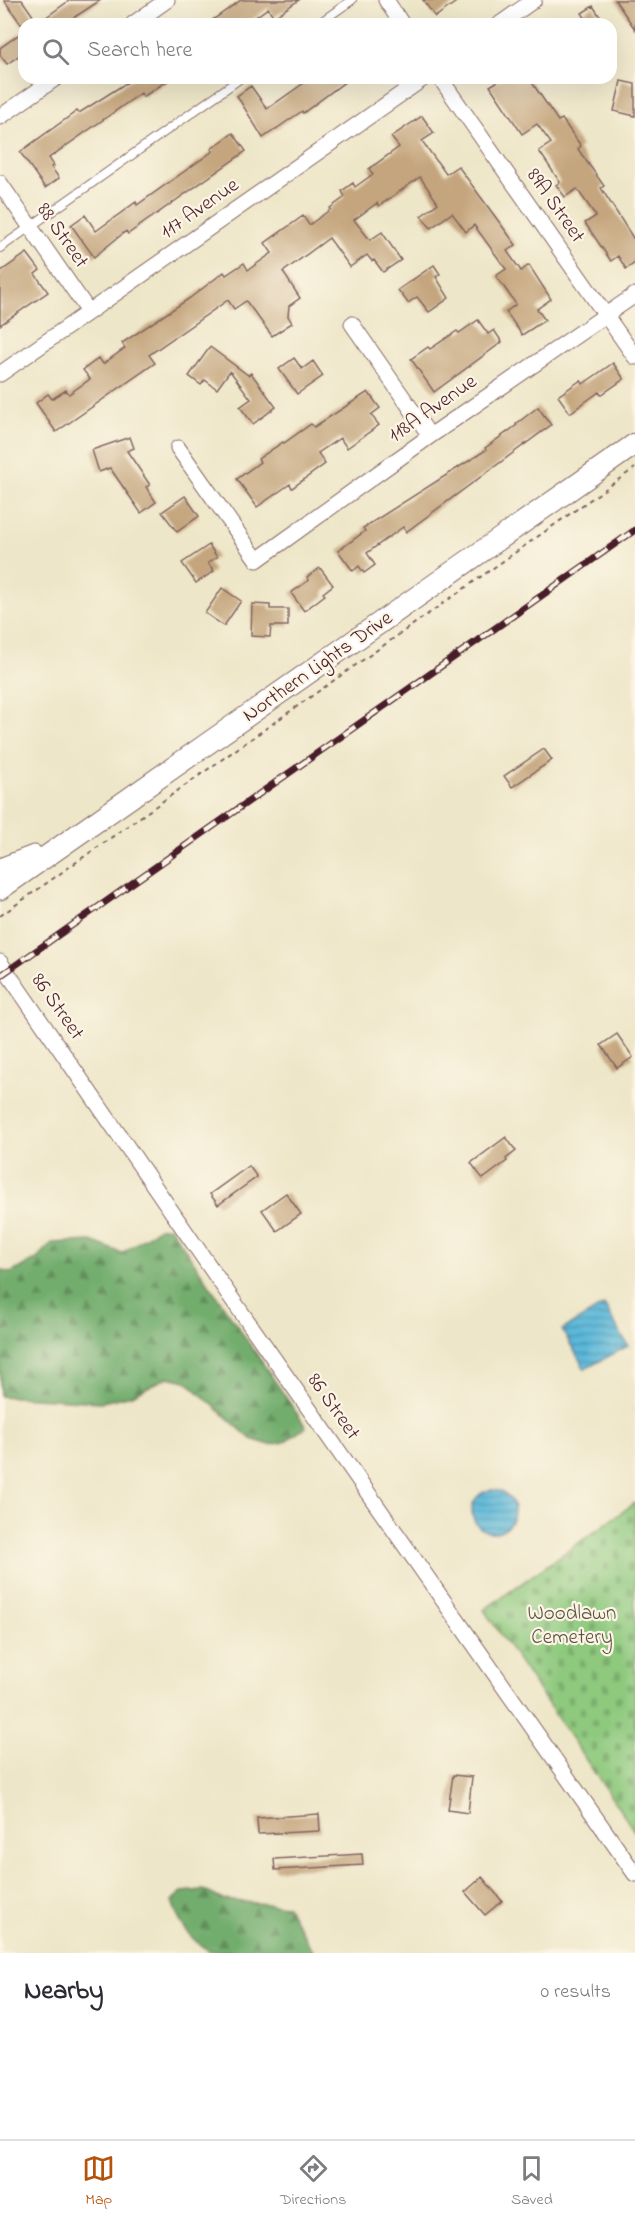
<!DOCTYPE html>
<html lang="en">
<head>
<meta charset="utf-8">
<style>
  :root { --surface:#fff; --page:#f2f2f3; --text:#2b2b33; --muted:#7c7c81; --line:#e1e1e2; --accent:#b45309 }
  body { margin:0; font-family:"Indie Flower",sans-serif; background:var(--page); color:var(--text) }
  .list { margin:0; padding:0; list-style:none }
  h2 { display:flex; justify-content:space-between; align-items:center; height:78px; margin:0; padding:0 24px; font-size:26px }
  h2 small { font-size:20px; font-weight:400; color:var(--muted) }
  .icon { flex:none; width:33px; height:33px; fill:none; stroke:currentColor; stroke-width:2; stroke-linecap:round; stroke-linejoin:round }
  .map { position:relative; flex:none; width:635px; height:1953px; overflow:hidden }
  .search { position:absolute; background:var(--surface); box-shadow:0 6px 24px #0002; left:18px; right:18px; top:18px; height:66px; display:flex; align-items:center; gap:15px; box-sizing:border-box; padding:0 21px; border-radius:18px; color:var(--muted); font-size:22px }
  .sheet { height:186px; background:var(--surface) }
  nav { display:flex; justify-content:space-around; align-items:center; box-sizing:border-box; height:84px; border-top:2px solid var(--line); background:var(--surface); font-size:16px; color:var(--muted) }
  nav a { display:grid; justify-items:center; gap:3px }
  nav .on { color:var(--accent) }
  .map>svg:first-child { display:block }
  .forest { fill:url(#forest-firs); stroke:#5e664c; stroke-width:1.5 }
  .cemetery { fill:url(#cemetery-stones); stroke:#6c7454; stroke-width:1.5 }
  .water { fill:url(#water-rules); stroke:#526c82; stroke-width:1.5 }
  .building { fill:#c4a57d }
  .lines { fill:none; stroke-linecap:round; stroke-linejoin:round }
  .service-casing { stroke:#836562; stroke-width:10 }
  .minor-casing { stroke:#836562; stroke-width:17 }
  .secondary-casing { stroke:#836562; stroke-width:23 }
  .path { stroke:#836562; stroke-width:2; stroke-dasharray:4.5 4.5; stroke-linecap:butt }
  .service { stroke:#fff; stroke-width:8 }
  .minor { stroke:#fff; stroke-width:15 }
  .secondary { stroke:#fff; stroke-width:21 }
  .rail-casing { stroke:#4a1f2b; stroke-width:7 }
  .rail { stroke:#fcf5e5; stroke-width:4.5; stroke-dasharray:14; stroke-linecap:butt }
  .labels { text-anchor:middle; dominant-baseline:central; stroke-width:4.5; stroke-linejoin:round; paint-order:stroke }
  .street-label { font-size:21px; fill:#4a1f2b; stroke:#fcf5e5 }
  .park-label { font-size:21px; fill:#5e5244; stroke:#fcf5e5 }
</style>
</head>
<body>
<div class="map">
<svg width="635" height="1953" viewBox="0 0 635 1953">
  <defs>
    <pattern id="forest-firs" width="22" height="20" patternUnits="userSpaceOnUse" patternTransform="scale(1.5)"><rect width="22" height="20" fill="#72ad6d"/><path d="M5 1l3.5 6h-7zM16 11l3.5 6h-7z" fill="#608c5a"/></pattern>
    <pattern id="cemetery-stones" width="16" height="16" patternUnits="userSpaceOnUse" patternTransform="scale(1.5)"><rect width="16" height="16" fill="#8ec97e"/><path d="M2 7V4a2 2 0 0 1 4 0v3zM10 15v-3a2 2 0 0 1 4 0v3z" fill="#7cac6d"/></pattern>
    <pattern id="water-rules" width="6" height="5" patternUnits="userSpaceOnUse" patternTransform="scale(1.5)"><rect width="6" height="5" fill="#5bb8d9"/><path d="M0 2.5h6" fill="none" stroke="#4d95b0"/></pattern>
  </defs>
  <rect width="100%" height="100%" fill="#fcf5e5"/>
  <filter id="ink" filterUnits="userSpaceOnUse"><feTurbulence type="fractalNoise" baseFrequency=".0167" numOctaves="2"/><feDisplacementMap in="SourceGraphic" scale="12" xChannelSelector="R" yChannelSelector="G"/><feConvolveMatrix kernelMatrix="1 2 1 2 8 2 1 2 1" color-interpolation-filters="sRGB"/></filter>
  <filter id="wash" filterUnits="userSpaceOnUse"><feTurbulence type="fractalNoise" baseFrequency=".008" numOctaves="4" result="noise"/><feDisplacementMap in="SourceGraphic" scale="24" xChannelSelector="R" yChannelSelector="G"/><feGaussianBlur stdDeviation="1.35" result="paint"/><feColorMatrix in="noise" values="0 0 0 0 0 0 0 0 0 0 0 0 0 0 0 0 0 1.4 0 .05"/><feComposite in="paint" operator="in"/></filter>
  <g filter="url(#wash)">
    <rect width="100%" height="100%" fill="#eee6c8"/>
    <path class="forest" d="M 170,1227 L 306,1427 L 284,1442 L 270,1445 L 251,1439 L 186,1381 L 168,1377 L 132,1395 L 102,1402 L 0,1396 L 0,1270 L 11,1273 L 37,1259 L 52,1243 L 91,1241 L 122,1253 L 159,1228 Z
      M 203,1890 L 223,1900 L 287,1906 L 314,1953 C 297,1953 219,1953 210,1951 C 189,1940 179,1923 172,1901 L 182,1892 Z"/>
    <path class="cemetery" d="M 635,1503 L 635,1832 L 484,1610 Z"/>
    <path class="water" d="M 604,1305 L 628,1346 L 585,1369 L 562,1330 Z
      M472 1511a21 21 0 1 1 42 0a21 21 0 1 1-42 0Z"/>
    <g id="blocks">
      <path class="building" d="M 4,0 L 22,0 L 38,23 L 70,0 L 101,0 L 64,24 L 21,24 Z
        M 241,0 L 299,0 L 274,17 L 268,8 L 246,24 L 207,24 Z
        M 423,0 L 459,0 L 435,17 Z
        M 615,0 L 635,0 L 635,29 Z
        M 593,6 L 605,24 L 589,24 L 582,13 Z
        M 24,31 L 24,52 L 7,64 L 0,55 L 0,48 Z
        M 134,78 L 172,78 L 143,97 L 141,93 L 49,158 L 54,166 L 51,167 L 59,178 L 45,188 L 20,152 L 77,111 L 79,113 Z
        M 311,78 L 350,78 L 303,113 L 302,111 L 263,138 L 237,96 L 251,86 L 267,109 Z
        M 503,78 L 529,78 L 558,121 L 562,119 L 581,146 L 578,149 L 604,186 L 601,188 L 635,241 L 635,263 L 626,269 L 618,256 L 611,261 L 585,223 L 596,216 L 577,189 L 565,197 L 556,185 L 560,182 L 539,151 L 551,143 L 537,124 L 522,134 L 490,86 Z
        M 621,81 L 635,84 L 635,116 L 614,111 Z
        M 422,116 L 434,133 L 422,141 L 446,174 L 458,166 L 516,245 L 507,251 L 521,271 L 529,265 L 551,299 L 537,309 L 545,320 L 522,335 L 506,312 L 516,304 L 496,276 L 506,269 L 474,225 L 466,232 L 452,213 L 431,228 L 421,216 L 438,203 L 420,177 L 379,206 L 377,203 L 354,220 L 370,240 L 382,232 L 401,260 L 383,272 L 374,260 L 372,261 L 367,255 L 350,267 L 329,238 L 283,272 L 300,298 L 289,306 L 288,316 L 292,323 L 272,336 L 246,301 L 234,309 L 228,300 L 149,355 L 155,363 L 56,432 L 36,403 L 48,394 L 52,399 L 66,390 L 69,394 L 90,379 L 83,370 L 99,358 L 103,364 L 125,348 L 122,343 L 190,298 L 224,272 L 226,275 L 244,263 L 248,270 L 272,253 L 265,243 L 303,216 L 309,225 L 331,209 L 330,208 L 345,197 L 342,191 L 353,183 L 355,187 L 373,174 L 369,169 L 399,147 L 391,137 Z
        M 233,133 L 246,151 L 128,234 L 126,231 L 94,257 L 71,225 L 85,215 L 96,231 L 136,202 L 137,205 L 213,151 L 211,149 Z
        M 27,253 L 40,270 L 35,274 L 48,292 L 0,325 L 0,272 Z
        M 434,265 L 440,274 L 436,277 L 449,298 L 429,312 L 417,297 L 408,303 L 398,290 Z
        M 478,320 L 488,334 L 494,330 L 502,342 L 434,392 L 411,359 L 428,347 L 430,349 L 457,331 L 459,333 Z
        M 210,347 L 248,375 L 251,373 L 276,407 L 253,424 L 240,407 L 251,399 L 230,371 L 217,389 L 205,380 L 201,385 L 189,376 Z
        M 294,358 L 302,369 L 313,361 L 323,376 L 297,394 L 279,369 Z
        M 613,363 L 624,379 L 601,395 L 599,392 L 570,413 L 558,396 L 581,380 L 583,384 Z
        M 368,392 L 380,408 L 371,415 L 379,425 L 347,448 L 340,438 L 318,453 L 325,464 L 292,488 L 290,484 L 257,507 L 237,479 L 260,462 L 258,459 L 283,442 L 284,443 L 311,424 L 314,427 Z
        M 538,407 L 551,425 L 406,532 L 403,527 L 367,553 L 375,565 L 364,573 L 359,566 L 353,571 L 338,551 L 365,531 L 363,528 L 486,450 L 485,448 L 517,425 L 516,424 Z
        M 130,437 L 134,448 L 127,451 L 150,485 L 146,487 L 156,502 L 141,513 L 110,468 L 99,472 L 92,450 Z
        M 185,496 L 199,516 L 177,532 L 162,512 Z
        M 209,545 L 217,557 L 208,563 L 214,571 L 196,583 L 182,563 Z
        M 320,568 L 333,585 L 323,593 L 325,595 L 304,611 L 291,593 L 309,580 L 307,577 Z
        M 222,588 L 241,601 L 224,626 L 205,613 Z
        M 252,604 L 270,605 L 270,609 L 288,609 L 288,626 L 271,626 L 270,637 L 251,636 Z
        M 544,749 L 552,760 L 512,787 L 504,776 Z
        M 617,1034 L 633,1057 L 617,1068 L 601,1045 Z
        M 506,1137 L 516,1151 L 506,1159 L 507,1161 L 483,1179 L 471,1163 Z
        M 249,1166 L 257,1177 L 218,1205 L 210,1194 Z
        M 286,1193 L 301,1214 L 277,1231 L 262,1210 Z
        M 453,1775 L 472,1777 L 468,1813 L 448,1810 Z
        M 319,1814 L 320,1831 L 258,1834 L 257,1818 Z
        M 362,1854 L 363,1865 L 275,1870 L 274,1859 Z
        M 482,1877 L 502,1901 L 485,1915 L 465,1892 Z"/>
    </g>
  </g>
  <g filter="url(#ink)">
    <use href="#blocks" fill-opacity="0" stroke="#836562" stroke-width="1.5"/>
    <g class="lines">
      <g class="service-casing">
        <path id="service" d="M 318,24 L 352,0
          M 0,248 L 241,78"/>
      </g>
      <g class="minor-casing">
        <path id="minor" d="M 386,0 L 402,24
          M 133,24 L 167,0
          M 500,24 L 534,0
          M 440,78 L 635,357
          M 0,117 L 56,78
          M 0,183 L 89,312
          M 352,324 L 430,436
          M 0,374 L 424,78
          M 178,448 L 257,560 L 430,436 L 635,295
          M 0,962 L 225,1289 L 635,1874"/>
      </g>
      <g class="secondary-casing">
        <path id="secondary" d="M 0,869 L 34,856
          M 0,889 L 635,444"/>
      </g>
      <path class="path" d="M 0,916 L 635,468"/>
      <use href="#service" class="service"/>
      <use href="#minor" class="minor"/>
      <use href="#secondary" class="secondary"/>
      <g class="rail-casing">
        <path id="rail" d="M 0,976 L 635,530"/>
      </g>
      <use href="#rail" class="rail"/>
    </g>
  </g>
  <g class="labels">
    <g class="street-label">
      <text transform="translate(555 206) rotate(55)">89A Street</text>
      <text transform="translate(200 209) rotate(-35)">117 Avenue</text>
      <text transform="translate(62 236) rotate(55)">88 Street</text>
      <text transform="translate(433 409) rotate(-35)">118A Avenue</text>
      <text transform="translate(318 667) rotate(-35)">Northern Lights Drive</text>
      <text transform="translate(57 1007) rotate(55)">86 Street</text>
      <text transform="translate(333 1407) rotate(55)">86 Street</text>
    </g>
    <g class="park-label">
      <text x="572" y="1614">Woodlawn<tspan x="572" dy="24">Cemetery</tspan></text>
    </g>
  </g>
</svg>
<div class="search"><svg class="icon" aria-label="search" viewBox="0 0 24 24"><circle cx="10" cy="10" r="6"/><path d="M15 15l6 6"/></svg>Search here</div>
</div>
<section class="sheet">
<h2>Nearby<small>0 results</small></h2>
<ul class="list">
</ul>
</section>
<nav>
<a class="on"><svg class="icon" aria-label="map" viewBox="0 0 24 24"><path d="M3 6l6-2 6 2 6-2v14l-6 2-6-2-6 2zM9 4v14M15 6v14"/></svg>Map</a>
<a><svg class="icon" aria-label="directions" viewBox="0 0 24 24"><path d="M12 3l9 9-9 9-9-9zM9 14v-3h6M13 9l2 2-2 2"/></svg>Directions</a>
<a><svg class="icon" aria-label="saved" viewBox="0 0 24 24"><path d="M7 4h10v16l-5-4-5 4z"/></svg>Saved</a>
</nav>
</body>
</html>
